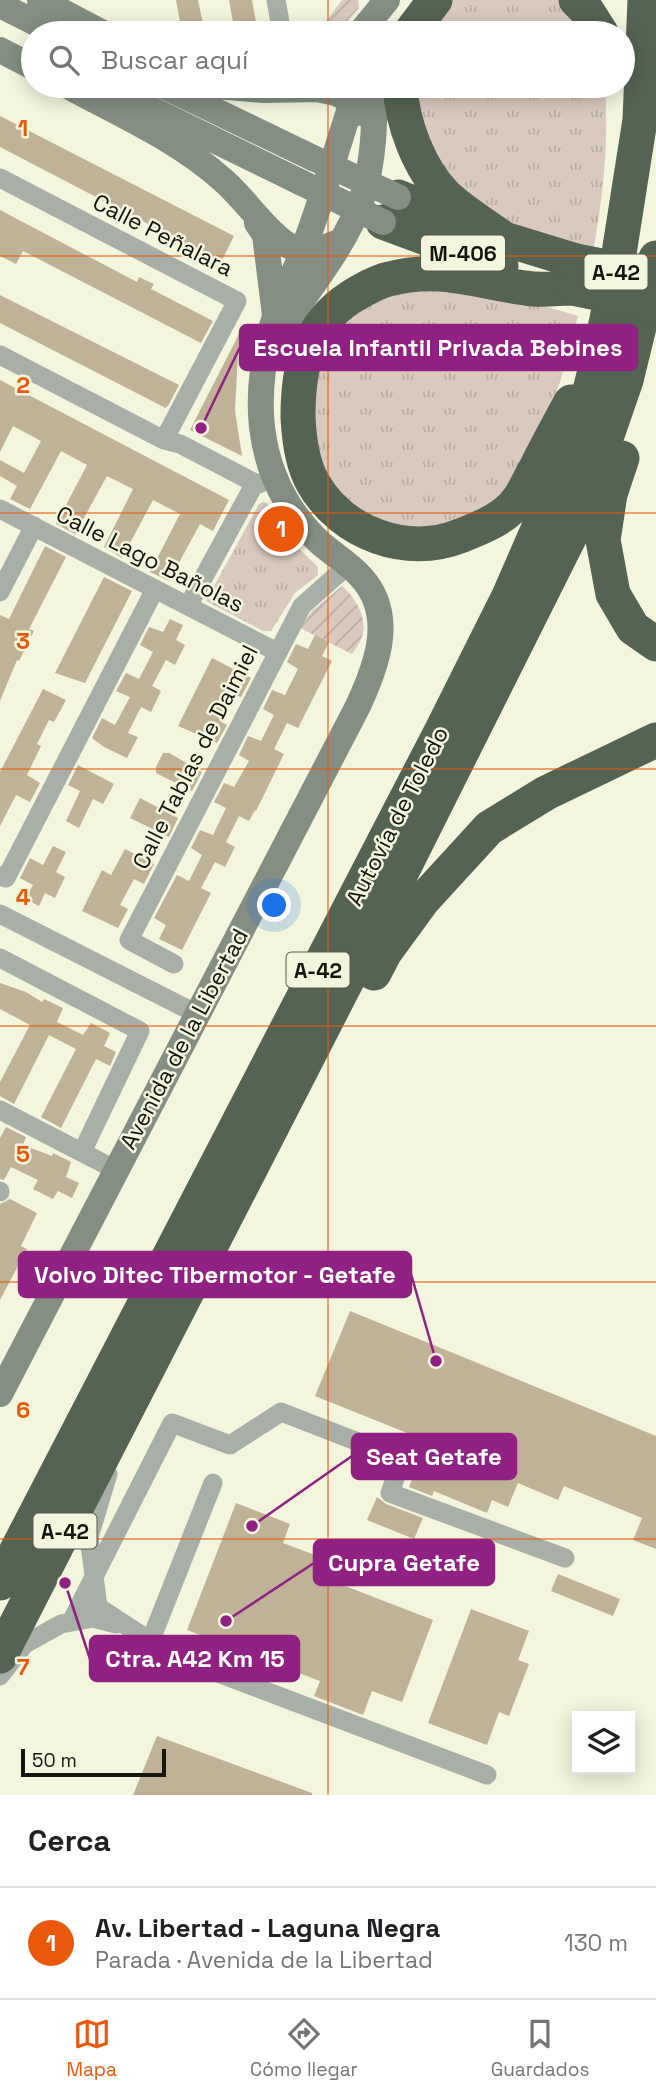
<!DOCTYPE html>
<html lang="es">
<head>
<meta charset="utf-8">
<style>
  :root { --surface:#fff; --page:#f2f2f2; --text:#202124; --muted:#757577; --line:#e0e0e0; --accent:#ea580c }
  body { margin:0; font-family:"Space Grotesk",sans-serif; background:var(--page); color:var(--text) }
  .controls { position:absolute; right:21px; bottom:21px; display:grid; overflow:hidden; border-radius:0px; box-shadow:0 4px 18px #0003 }
  .controls button { width:63px; height:63px; display:grid; place-items:center; padding:0; border:0; border-bottom:2px solid var(--line); background:var(--surface); color:var(--text); font:35px sans-serif }
  .scale { position:absolute; left:21px; bottom:18px; width:145px; box-sizing:border-box; padding-left:7px; border:4px solid #14150d; border-top:0; font-size:19px; line-height:24px; white-space:nowrap; color:#14150d; -webkit-text-stroke:5px #f3f5dd; paint-order:stroke }
  .you { position:absolute; left:275px; top:906px; width:24px; height:24px; margin:-18px; border:5px solid #fff; border-radius:50%; background:#1a73e8; box-shadow:0 0 0 10px #1a73e833 }
  .badge { display:grid; place-items:center; width:46px; height:46px; border-radius:50%; background:var(--accent); color:#fff; font-size:23px; font-weight:700 }
  .pin { position:absolute; translate:-50% -50%; border:4px solid #fff; box-shadow:0 2px 7px #0006 }
  .list { margin:0; padding:0; list-style:none }
  h2 { display:flex; justify-content:space-between; align-items:center; height:91px; margin:0; padding:0 28px; font-size:30px }
  h2 small { font-size:23px; font-weight:400; color:var(--muted) }
  .list li { display:grid; grid-template-columns:46px 1fr auto; gap:21px; align-items:center; box-sizing:border-box; height:112px; padding:0 28px; border-top:2px solid var(--line) }
  .list b { display:block; font-size:26px; white-space:nowrap }
  .list p { margin:0; font-size:23px; white-space:nowrap; color:var(--muted) }
  .list em { font-size:23px; font-style:normal; color:var(--muted) }
  .icon { flex:none; width:38px; height:38px; fill:none; stroke:currentColor; stroke-width:2; stroke-linecap:round; stroke-linejoin:round }
  .map { position:relative; flex:none; width:656px; height:1795px; overflow:hidden }
  .search { position:absolute; background:var(--surface); box-shadow:0 4px 18px #0003; left:21px; right:21px; top:21px; height:77px; display:flex; align-items:center; gap:18px; box-sizing:border-box; padding:0 24px; border-radius:38px; color:var(--muted); font-size:26px }
  .sheet { height:203px; background:var(--surface) }
  nav { display:flex; justify-content:space-around; align-items:center; box-sizing:border-box; height:98px; border-top:2px solid var(--line); background:var(--surface); font-size:19px; color:var(--muted) }
  nav a { display:grid; justify-items:center; gap:4px }
  nav .on { color:var(--accent) }
  .map>svg:first-child { display:block }
  .grass { fill:url(#grass-tufts) }
  .garden { fill:url(#garden-furrows) }
  .building { fill:#c0b297 }
  .lines { fill:none; stroke-linecap:round; stroke-linejoin:round }
  .street { stroke:#a8afa6; stroke-width:19 }
  .secondary { stroke:#848e82; stroke-width:26 }
  .highway { stroke:#556352; stroke-width:35 }
  .secondary-bridge { stroke:#848e82; stroke-width:26 }
  .highway-bridge { stroke:#556352; stroke-width:35 }
  .grid { fill:none; stroke:#e8590c; stroke-width:2; stroke-opacity:0.55 }
  .labels { text-anchor:middle; dominant-baseline:central; stroke-width:5; stroke-linejoin:round; paint-order:stroke }
  .shield { fill:#f3f5dd; stroke:#57584b; stroke-width:2 }
  .shield-label { font-size:21px; font-weight:bold; fill:#14150d }
  .street-label { font-size:23px; fill:#14150d; stroke:#f3f5dd }
  .grid-label { font-size:23px; text-anchor:middle; font-weight:bold; fill:#e8590c; stroke:#f3f5dd; stroke-width:5; stroke-linejoin:round; paint-order:stroke }
  .leader { fill:none; stroke:#902081; stroke-width:2.5 }
  .callout-dot { fill:#902081; stroke:#f3f5dd; stroke-width:2.5 }
  .callout { fill:#902081; stroke:#902081; stroke-width:2.5 }
  .callout-label { font-size:24px; text-anchor:middle; font-weight:bold; fill:#fff }
</style>
</head>
<body>
<div class="map">
<svg width="656" height="1795" viewBox="0 0 656 1795">
  <defs>
    <pattern id="grass-tufts" width="24" height="20" patternUnits="userSpaceOnUse" patternTransform="scale(1.75)"><rect width="24" height="20" fill="#dacabe"/><path d="M3 7l-1-3M5 7V3M7 7l1-3M15 17l-1-3M17 17v-4M19 17l1-3" fill="none" stroke="#baada2"/></pattern>
    <pattern id="garden-furrows" width="10" height="10" patternUnits="userSpaceOnUse" patternTransform="scale(1.75)"><rect width="10" height="10" fill="#dacabe"/><path d="M-1 1l2-2M0 10L10 0M9 11l2-2" fill="none" stroke="#baada2"/></pattern>
  </defs>
  <rect width="100%" height="100%" fill="#f3f5dd"/>
  <path class="grass" d="M 449,0 L 562,0 L 590,33 L 423,33 Z
    M 412,86 L 605,86 C 609,143 603,196 593,252 L 528,233 L 462,194 L 431,159 Z
    M 481,287 L 578,316 L 561,379 L 543,431 L 503,500 L 443,532 L 375,523 L 330,488 L 309,424 L 325,337 L 377,292 Z
    M 263,502 L 267,503 C 279,530 297,547 318,567 L 318,575 L 295,593 L 271,631 L 263,631 L 206,601 L 259,504 Z"/>
  <path class="garden" d="M 342,0 L 358,0 L 359,8 L 336,33 L 318,32 Z
    M 342,586 C 354,596 367,617 363,633 C 362,640 356,648 352,654 L 300,628 L 312,611 Z"/>
  <path class="building" d="M 176,0 L 198,0 L 205,33 L 182,33 Z
    M 229,0 L 252,0 L 258,33 L 235,33 Z
    M 0,116 L 234,236 L 221,262 L 0,147 Z
    M 0,210 L 137,282 L 139,277 L 154,284 L 151,289 L 213,321 L 201,343 L 23,251 L 16,264 L 0,256 Z
    M 0,295 L 179,385 L 168,406 L 165,408 L 154,402 L 0,323 Z
    M 239,334 L 235,411 L 242,456 L 190,430 Z
    M 0,380 L 229,500 L 213,531 L 200,524 L 169,581 L 150,572 L 180,514 L 153,500 L 122,558 L 104,547 L 133,489 L 107,476 L 75,534 L 56,524 L 87,465 L 61,451 L 30,509 L 10,499 L 17,486 L 0,476 L 0,460 L 24,473 L 41,441 L 13,426 L 0,452 Z
    M 45,546 L 66,557 L 29,629 L 34,631 L 19,661 L 17,660 L 0,701 L 0,615 L 9,619 Z
    M 104,577 L 132,591 L 85,683 L 55,673 Z
    M 170,619 L 183,625 L 176,640 L 185,645 L 175,665 L 166,660 L 152,686 L 161,691 L 151,712 L 141,707 L 128,733 L 138,737 L 127,758 L 104,747 L 92,738 L 102,718 L 115,725 L 130,697 L 116,691 L 126,673 L 139,679 L 153,652 L 140,645 L 149,627 L 163,632 Z
    M 315,635 L 329,642 L 322,656 L 332,661 L 298,728 L 287,723 L 274,749 L 284,754 L 256,811 L 255,810 L 249,821 L 239,816 L 226,842 L 235,847 L 225,867 L 215,862 L 201,888 L 211,893 L 182,950 L 159,939 L 166,925 L 154,918 L 177,875 L 189,881 L 202,855 L 191,848 L 200,830 L 213,835 L 226,808 L 214,802 L 224,783 L 234,787 L 249,761 L 239,755 L 248,736 L 261,741 L 274,715 L 263,709 L 272,690 L 285,695 L 298,669 L 287,662 L 296,644 L 308,649 Z
    M 212,658 L 251,678 L 241,697 L 235,695 L 221,722 L 227,725 L 217,743 L 178,726 Z
    M 43,689 L 66,700 L 54,722 L 49,720 L 37,744 L 41,746 L 27,775 L 40,783 L 30,802 L 16,795 L 0,826 L 0,772 Z
    M 163,753 L 169,753 L 202,772 L 192,791 L 156,773 L 156,767 Z
    M 78,765 L 114,784 L 103,804 L 93,799 L 79,828 L 66,821 L 80,791 L 68,785 Z
    M 140,798 L 178,818 L 169,837 L 130,818 Z
    M 53,846 L 66,852 L 56,872 L 65,877 L 55,898 L 45,893 L 39,906 L 25,899 L 33,885 L 20,878 L 30,858 L 43,865 Z
    M 125,849 L 154,864 L 144,884 L 134,879 L 120,905 L 128,909 L 118,928 L 82,911 L 102,870 L 111,875 Z
    M 0,983 L 26,992 L 42,1002 L 44,999 L 63,1008 L 57,1022 L 83,1035 L 91,1023 L 110,1033 L 104,1046 L 116,1052 L 110,1066 L 96,1059 L 61,1128 L 41,1117 L 76,1049 L 49,1035 L 14,1104 L 0,1096 L 0,1082 L 30,1025 L 0,1009 Z
    M 6,1127 L 26,1137 L 23,1145 L 52,1156 L 53,1153 L 71,1162 L 66,1177 L 79,1183 L 72,1198 L 58,1191 L 53,1199 L 33,1189 L 38,1180 L 11,1167 L 4,1180 L 0,1179 L 0,1138 Z
    M 10,1199 L 37,1213 L 21,1246 L 27,1249 L 0,1300 L 0,1204 Z
    M 350,1311 L 656,1436 L 656,1549 L 633,1540 L 642,1518 L 564,1486 L 558,1500 L 518,1483 L 508,1507 L 492,1500 L 487,1513 L 434,1491 L 432,1496 L 409,1487 L 427,1441 L 315,1396 Z
    M 377,1497 L 386,1504 L 423,1518 L 414,1539 L 367,1520 Z
    M 236,1503 L 290,1524 L 283,1543 L 341,1565 L 335,1582 L 433,1620 L 402,1702 L 372,1691 L 363,1715 L 314,1696 L 320,1681 L 187,1630 Z
    M 558,1574 L 620,1599 L 613,1616 L 551,1591 Z
    M 471,1609 L 529,1631 L 518,1660 L 529,1664 L 509,1716 L 499,1712 L 487,1745 L 428,1723 Z
    M 157,1736 L 312,1793 L 312,1795 L 133,1795 Z"/>
  <g class="lines">
    <path class="street" d="M 276,0 L 282,33
      M 0,178 L 237,301 L 164,440
      M 0,355 L 164,440 L 180,444 L 255,483 L 259,484 L 274,477
      M 0,509 L 277,652
      M 0,592 L 34,526
      M 188,606 L 255,483
      M 0,876 L 6,878 L 155,589
      M 0,914 L 197,1014
      M 0,958 L 140,1031 L 82,1152
      M 174,964 L 129,940 L 302,606 L 348,565
      M 0,1110 L 116,1170
      M 0,1192 L 0,1191
      M 108,1474 L 89,1537 L 98,1607 L 173,1656 L 487,1775
      M 72,1620 L 172,1423 L 230,1445 L 281,1412 L 402,1459 L 390,1493 L 565,1558
      M 150,1642 L 213,1483
      M 0,1676 L 25,1644 L 61,1624 L 93,1618 L 116,1624"/>
    <path class="secondary" d="M 40,0 L 103,33
      M 0,5 L 56,33
      M 360,33 L 387,0
      M 0,50 L 33,67
      M 68,86 C 121,115 179,140 224,181 C 243,197 272,239 293,248 C 309,255 324,248 339,242
      M 104,86 L 300,182
      M 164,86 L 313,158
      M 216,86 L 264,90 L 317,89 L 336,93 L 352,101 L 361,113
      M 257,223 L 265,235 L 275,315
      M 284,326 C 311,286 346,244 362,198 C 374,162 375,123 374,86
      M 0,1394 L 358,706 C 377,665 396,615 361,577 C 348,562 330,553 316,539 C 285,508 267,471 262,427 C 258,391 264,350 275,316 C 283,295 294,274 302,253 C 323,198 339,141 357,86"/>
    <path class="highway" d="M 576,0 L 587,11 L 601,33
      M 410,33 L 435,0
      M 400,86 C 402,123 419,169 446,196 C 463,212 485,225 504,239
      M 398,197 L 504,239 L 576,261
      M 383,222 L 501,266
      M 571,402 C 559,424 547,446 536,468 C 530,478 525,491 518,500 C 505,519 480,528 460,536 C 407,557 342,534 313,483 C 302,464 299,439 298,417 C 298,366 307,326 351,297 C 363,290 376,282 389,279 C 439,265 478,282 526,288 C 541,291 558,288 573,288
      M 622,458 L 610,494 L 603,540 L 613,594 L 633,628 L 656,644
      M 374,973 L 385,952 L 423,900 L 489,828 L 546,793 L 656,740
      M 0,1583 L 442,730 L 509,596 L 578,438 L 602,343 L 614,285 L 640,120 L 645,0
      M 0,1656 L 362,951 L 577,522 L 626,380 L 656,258"/>
    <path class="secondary-bridge" d="M 313,158 L 398,197
      M 300,182 L 383,222"/>
    <path class="highway-bridge" d="M 576,261 L 656,277
      M 573,288 L 656,305"/>
  </g>
  <path class="grid" d="M 328,0 L 328,33M 328,86 L 328,1795M 0,256 L 656,256M 0,513 L 656,513M 0,769 L 656,769M 0,1026 L 656,1026M 0,1282 L 656,1282M 0,1539 L 656,1539"/>
  <g class="labels">
    <g class="shield">
      <rect x="421" y="235.5" width="84" height="35" rx="5"/>
      <rect x="584.5" y="254.5" width="63" height="35" rx="5"/>
      <rect x="286.5" y="952.5" width="63" height="35" rx="5"/>
      <rect x="33.5" y="1513.5" width="63" height="35" rx="5"/>
    </g>
    <g class="shield-label">
      <text x="463" y="253">M-406</text>
      <text x="616" y="272">A-42</text>
      <text x="318" y="970">A-42</text>
      <text x="65" y="1531">A-42</text>
    </g>
    <g class="street-label">
      <text transform="translate(163 235) rotate(27)">Calle Peñalara</text>
      <text transform="translate(150 559) rotate(27)">Calle Lago Bañolas</text>
      <text transform="translate(195 757) rotate(-63)">Calle Tablas de Daimiel</text>
      <text transform="translate(397 816) rotate(-63)">Autovía de Toledo</text>
      <text transform="translate(184 1039) rotate(-62)">Avenida de la Libertad</text>
    </g>
  </g>
  <g class="grid-label">
    <text x="23" y="136">1</text>
    <text x="23" y="393">2</text>
    <text x="23" y="649">3</text>
    <text x="23" y="905">4</text>
    <text x="23" y="1162">5</text>
    <text x="23" y="1418">6</text>
    <text x="23" y="1675">7</text>
  </g>
  <path class="leader" d="M201 428L240 347M436 1361L411 1274M252 1526L352 1456M226 1621L314 1563M65 1583L90 1659"/>
  <g class="callout-dot">
    <circle cx="201" cy="428" r="7"/>
    <circle cx="436" cy="1361" r="7"/>
    <circle cx="252" cy="1526" r="7"/>
    <circle cx="226" cy="1621" r="7"/>
    <circle cx="65" cy="1583" r="7"/>
  </g>
  <g class="callout">
    <rect x="240" y="325" width="397" height="45" rx="7"/>
    <rect x="19" y="1252" width="392" height="45" rx="7"/>
    <rect x="352" y="1434" width="164" height="45" rx="7"/>
    <rect x="314" y="1540" width="180" height="45" rx="7"/>
    <rect x="90" y="1636" width="209" height="45" rx="7"/>
  </g>
  <g class="callout-label">
    <text x="438" y="356">Escuela Infantil Privada Bebines</text>
    <text x="215" y="1283">Volvo Ditec Tibermotor - Getafe</text>
    <text x="434" y="1465">Seat Getafe</text>
    <text x="404" y="1571">Cupra Getafe</text>
    <text x="195" y="1667">Ctra. A42 Km 15</text>
  </g>
</svg>
<div class="controls">
<button><svg class="icon" aria-label="layers" viewBox="0 0 24 24"><path d="M12 4l9 5-9 5-9-5zM3 14l9 5 9-5"/></svg></button>
</div>
<div class="scale">50 m</div>
<div class="you"></div>
<div class="pin badge" style="left:281px;top:529px">1</div>
<div class="search"><svg class="icon" aria-label="search" viewBox="0 0 24 24"><circle cx="10" cy="10" r="6"/><path d="M15 15l6 6"/></svg>Buscar aquí</div>
</div>
<section class="sheet">
<h2>Cerca<small></small></h2>
<ul class="list">
<li><span class="badge">1</span><div><b>Av. Libertad - Laguna Negra</b><p>Parada · Avenida de la Libertad</p></div><em>130 m</em></li>
</ul>
</section>
<nav>
<a class="on"><svg class="icon" aria-label="map" viewBox="0 0 24 24"><path d="M3 6l6-2 6 2 6-2v14l-6 2-6-2-6 2zM9 4v14M15 6v14"/></svg>Mapa</a>
<a><svg class="icon" aria-label="directions" viewBox="0 0 24 24"><path d="M12 3l9 9-9 9-9-9zM9 14v-3h6M13 9l2 2-2 2"/></svg>Cómo llegar</a>
<a><svg class="icon" aria-label="saved" viewBox="0 0 24 24"><path d="M7 4h10v16l-5-4-5 4z"/></svg>Guardados</a>
</nav>
</body>
</html>
